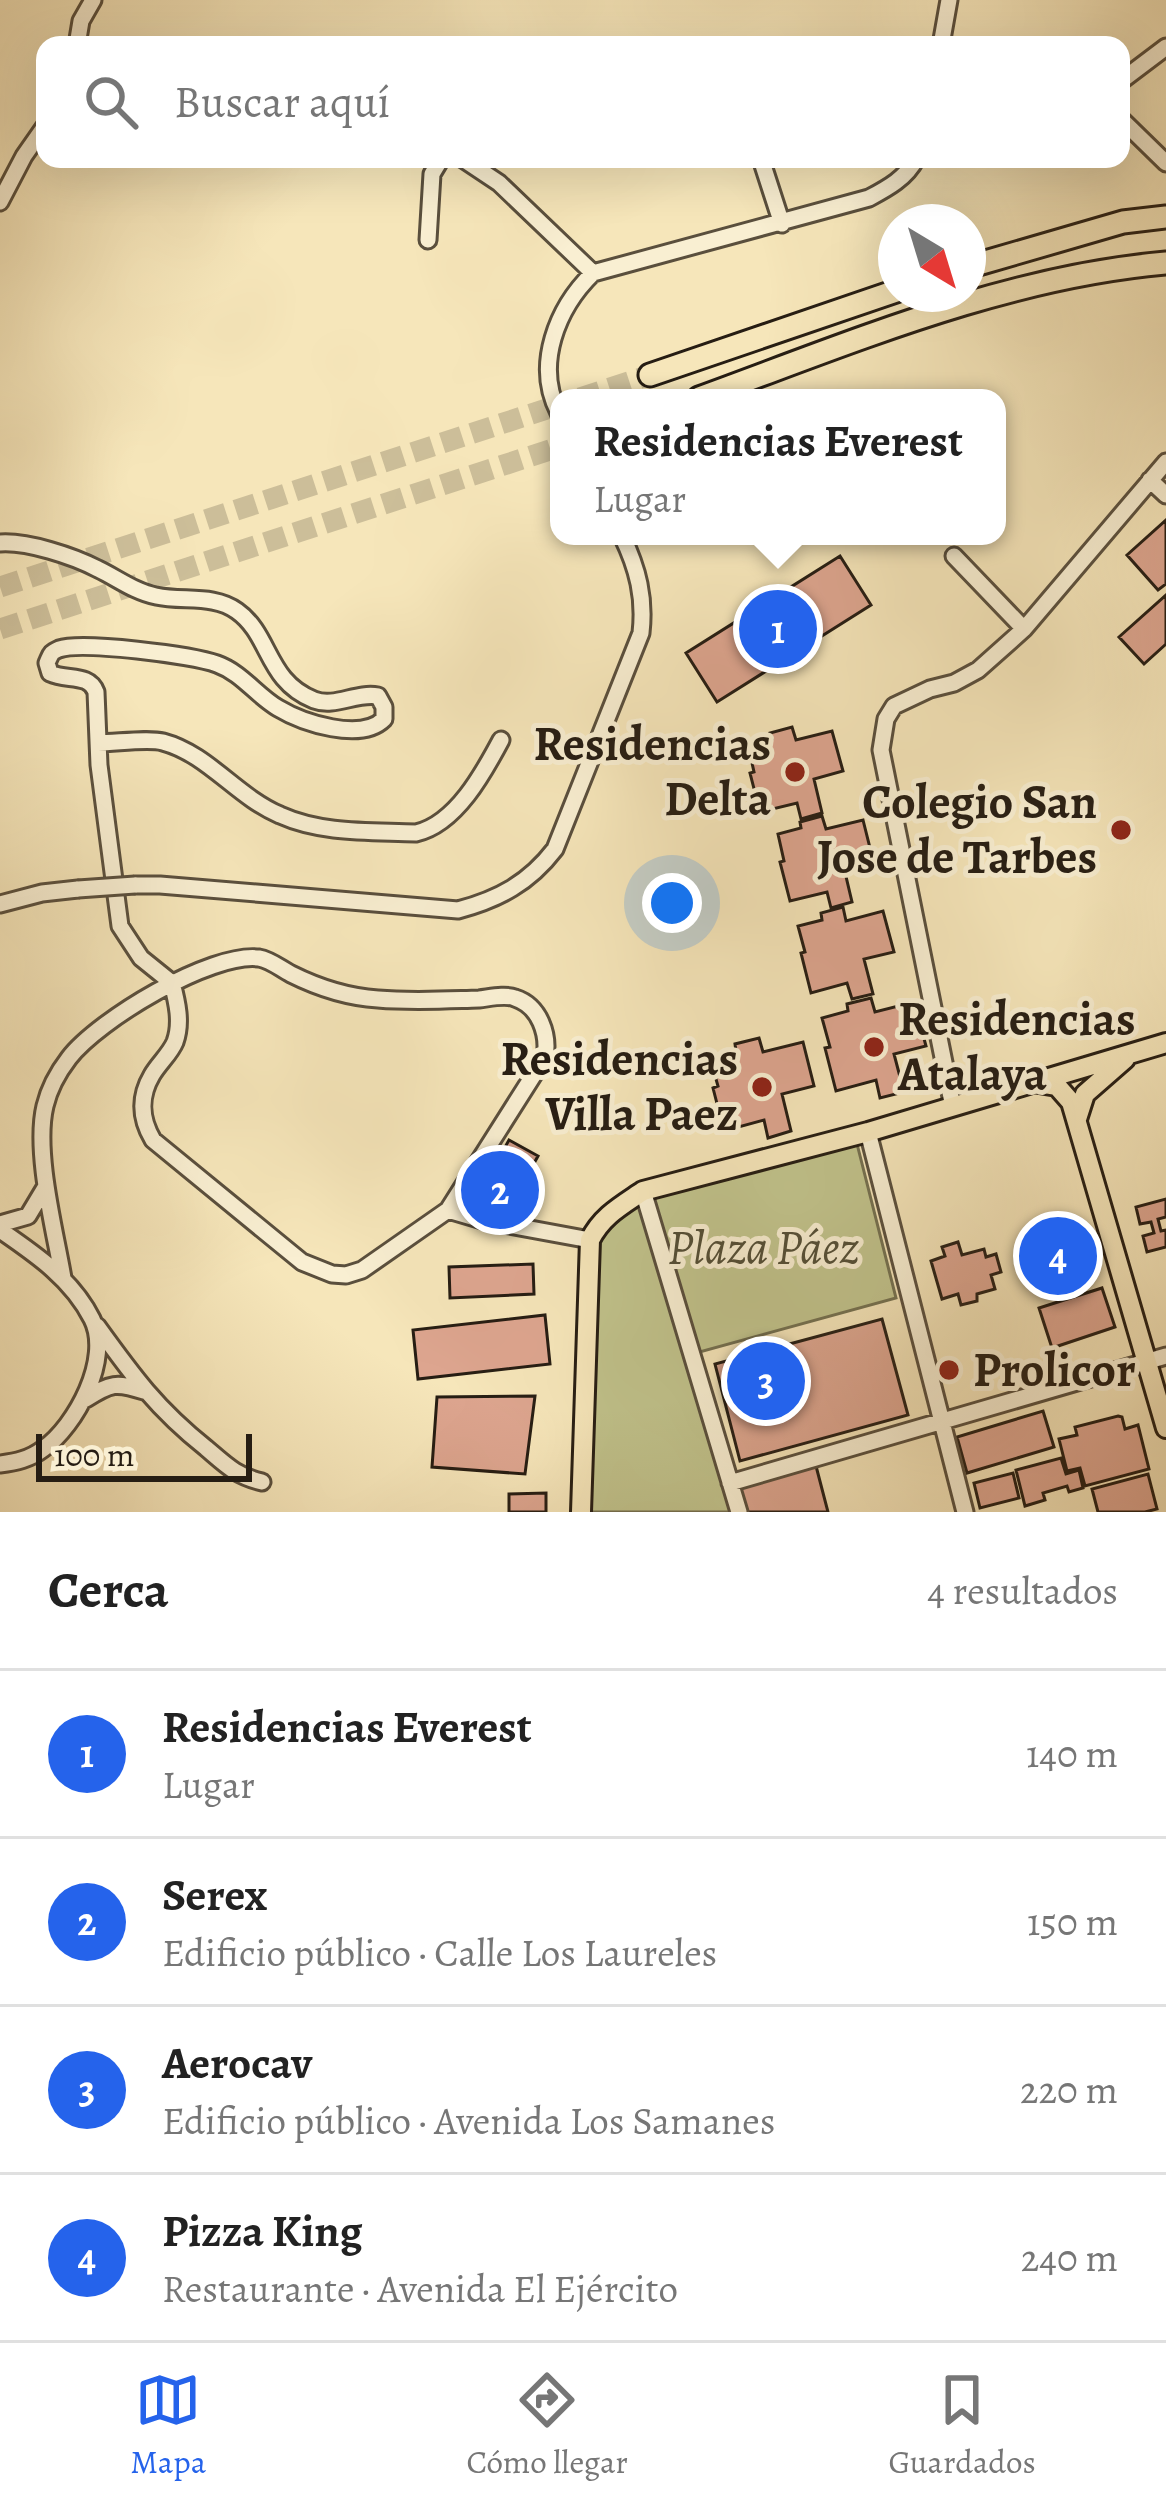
<!DOCTYPE html>
<html lang="es">
<head>
<meta charset="utf-8">
<style>
  :root { --surface:#fff; --page:#f2f2f2; --text:#222; --muted:#767676; --line:#e0e0e0; --accent:#2563eb }
  body { margin:0; font-family:Alegreya,serif; background:var(--page); color:var(--text) }
  .compass { position:absolute; left:878px; top:204px; width:108px; height:108px; border-radius:50%; background:var(--surface); box-shadow:0 12px 48px #0002; rotate:142deg }
  .scale { position:absolute; left:36px; bottom:30px; width:216px; box-sizing:border-box; padding-left:12px; border:6px solid #261d13; border-top:0; font-size:33px; line-height:42px; white-space:nowrap; color:#261d13; -webkit-text-stroke:9px #f9efd2; paint-order:stroke }
  .you { position:absolute; left:672px; top:903px; width:42px; height:42px; margin:-30px; border:9px solid #fff; border-radius:50%; background:#1a73e8; box-shadow:0 0 0 18px #1a73e833 }
  .badge { display:grid; place-items:center; width:78px; height:78px; border-radius:50%; background:var(--accent); color:#fff; font-size:39px; font-weight:700 }
  .pin { position:absolute; translate:-50% -50%; border:6px solid #fff; box-shadow:0 3px 12px #0006 }
  .popup { position:absolute; left:550px; top:389px; width:456px; height:156px; box-sizing:border-box; display:grid; place-content:center; border-radius:24px; background:var(--surface); filter:drop-shadow(0 3px 9px #0005); font-size:39px; white-space:nowrap; color:var(--muted) }
  .popup b { font-size:45px; color:var(--text) }
  .popup::after { content:''; position:absolute; left:50%; top:100%; margin-left:-24px; border:24px solid transparent; border-top-color:var(--surface) }
  .list { margin:0; padding:0; list-style:none }
  h2 { display:flex; justify-content:space-between; align-items:center; height:156px; margin:0; padding:0 48px; font-size:51px }
  h2 small { font-size:39px; font-weight:400; color:var(--muted) }
  .list li { display:grid; grid-template-columns:78px 1fr auto; gap:36px; align-items:center; box-sizing:border-box; height:168px; padding:0 48px; border-top:3px solid var(--line) }
  .list b { display:block; font-size:45px; white-space:nowrap }
  .list p { margin:0; font-size:39px; white-space:nowrap; color:var(--muted) }
  .list em { font-size:39px; font-style:normal; color:var(--muted) }
  .icon { flex:none; width:66px; height:66px; fill:none; stroke:currentColor; stroke-width:2; stroke-linecap:round; stroke-linejoin:round }
  .map { position:relative; flex:none; width:1166px; height:1512px; overflow:hidden }
  .search { position:absolute; background:var(--surface); box-shadow:0 12px 48px #0002; left:36px; right:36px; top:36px; height:132px; display:flex; align-items:center; gap:30px; box-sizing:border-box; padding:0 42px; border-radius:24px; color:var(--muted); font-size:45px }
  .sheet { height:828px; background:var(--surface) }
  nav { display:flex; justify-content:space-around; align-items:center; box-sizing:border-box; height:168px; border-top:3px solid var(--line); background:var(--surface); font-size:33px; color:var(--muted) }
  nav a { display:grid; justify-items:center; gap:6px }
  nav .on { color:var(--accent) }
  .map>svg:first-child { display:block }
  .green { fill:#c1c38c; stroke:#747050; stroke-width:3 }
  .building { fill:#dda58f; stroke:#261d13; stroke-width:3 }
  .lines { fill:none; stroke-linecap:round; stroke-linejoin:round }
  .highway-tunnel { stroke:#ccbe99; stroke-width:21; stroke-dasharray:21 10; stroke-linecap:butt }
  .minor-casing { stroke:#5a4f3d; stroke-width:21 }
  .major-casing { stroke:#261d13; stroke-width:24 }
  .highway-casing { stroke:#261d13; stroke-width:27 }
  .minor { stroke:#f9efd2; stroke-width:15 }
  .major { stroke:#f6e6ba; stroke-width:18 }
  .highway { stroke:#f6e6ba; stroke-width:21 }
  .minor-bridge-casing { stroke:#5a4f3d; stroke-width:21; stroke-linecap:butt }
  .minor-bridge { stroke:#f9efd2; stroke-width:15 }
  .poi-dot { fill:#8f2418; stroke:#f9efd2; stroke-width:4.5 }
  .labels { text-anchor:middle; dominant-baseline:central; stroke-width:10; stroke-linejoin:round; paint-order:stroke }
  .poi-label { font-size:48px; font-weight:bold; fill:#261d13; stroke:#f9efd2; text-anchor:end }
  .park-label { font-size:48px; font-style:italic; fill:#544f37; stroke:#f9efd2 }
</style>
</head>
<body>
<div class="map">
<svg width="1166" height="1512" viewBox="0 0 1166 1512">
  <rect width="100%" height="100%" fill="#f6e6ba"/>
  <filter id="stains"><feTurbulence type="fractalNoise" baseFrequency=".00167" numOctaves="4"/><feColorMatrix values="0 0 0 0 .2 0 0 0 0 .09 0 0 0 0 .02 0 0 0 .5 -.17"/></filter>
  <radialGradient id="worn" r=".72"><stop offset=".6" stop-color="#630" stop-opacity="0"/><stop offset="1" stop-color="#630" stop-opacity=".3"/></radialGradient>
  <path class="green" d="M 855,1136 L 896,1298 L 692,1354 L 738,1512 L 581,1512 L 590,1240 L 643,1191 Z"/>
  <path class="building" d="M 1166,520 L 1166,584 L 1158,590 L 1127,555 Z
    M 840,556 L 871,605 L 717,702 L 686,653 Z
    M 1166,595 L 1166,644 L 1144,664 L 1119,637 Z
    M 792,727 L 796,740 L 832,731 L 843,771 L 814,779 L 822,813 L 801,819 L 797,803 L 760,812 L 750,773 L 754,772 L 748,745 L 772,739 L 770,733 Z
    M 822,816 L 826,829 L 863,820 L 873,860 L 844,868 L 852,902 L 831,908 L 827,892 L 790,901 L 780,862 L 784,861 L 778,834 L 801,828 L 800,822 Z
    M 843,907 L 846,921 L 883,911 L 894,952 L 864,959 L 873,994 L 852,999 L 847,983 L 811,993 L 801,953 L 805,952 L 798,926 L 822,920 L 821,913 Z
    M 871,998 L 875,1012 L 914,1002 L 926,1046 L 894,1054 L 904,1092 L 880,1098 L 876,1080 L 836,1091 L 825,1048 L 830,1047 L 822,1018 L 848,1011 L 847,1004 Z
    M 759,1038 L 763,1052 L 803,1042 L 814,1086 L 782,1094 L 791,1131 L 768,1138 L 764,1120 L 724,1131 L 713,1088 L 718,1086 L 710,1058 L 736,1051 L 735,1044 Z
    M 509,1140 L 538,1156 L 511,1205 L 482,1189 Z
    M 1166,1199 L 1166,1217 L 1158,1219 L 1161,1231 L 1166,1230 L 1166,1247 L 1147,1252 L 1143,1236 L 1154,1233 L 1151,1222 L 1140,1224 L 1136,1207 Z
    M 1077,1231 L 1093,1278 L 1043,1295 L 1028,1248 Z
    M 958,1242 L 962,1255 L 984,1249 L 986,1257 L 996,1254 L 1001,1272 L 991,1275 L 995,1289 L 977,1294 L 977,1301 L 961,1305 L 958,1294 L 942,1299 L 931,1261 L 945,1256 L 942,1247 Z
    M 533,1264 L 534,1294 L 450,1298 L 449,1267 Z
    M 1102,1288 L 1115,1327 L 1052,1348 L 1039,1308 Z
    M 545,1315 L 550,1364 L 418,1379 L 413,1330 Z
    M 882,1319 L 908,1415 L 740,1461 L 715,1364 Z
    M 535,1396 L 525,1474 L 432,1467 L 437,1397 Z
    M 1043,1411 L 1054,1447 L 967,1473 L 957,1437 Z
    M 1118,1416 L 1122,1417 L 1125,1429 L 1138,1425 L 1149,1469 L 1085,1486 L 1080,1468 L 1067,1471 L 1059,1439 L 1077,1435 L 1075,1427 Z
    M 1061,1458 L 1066,1474 L 1079,1470 L 1083,1488 L 1069,1492 L 1067,1486 L 1043,1493 L 1045,1500 L 1025,1506 L 1016,1470 Z
    M 816,1466 L 828,1512 L 746,1512 L 739,1487 Z
    M 1013,1473 L 1019,1498 L 980,1508 L 974,1483 Z
    M 1148,1474 L 1157,1509 L 1145,1512 L 1098,1512 L 1092,1489 Z
    M 546,1493 L 546,1512 L 509,1512 L 509,1494 Z"/>
  <g class="lines">
    <path class="highway-tunnel" d="M 580,398 L 650,375
      M 0,587 L 559,405
      M 0,629 L 559,447"/>
    <g class="minor-casing">
      <path id="minor" d="M 77,45 L 81,21 L 93,0
        M 941,45 L 949,0
        M 1121,81 L 1166,47
        M 1121,119 L 1166,163
        M 463,159 L 499,183 L 593,273
        M 761,159 L 782,224
        M 0,202 L 24,156 L 45,126
        M 428,240 L 432,174 L 441,159
        M 559,413 C 534,365 557,308 593,273 L 869,198 C 888,188 906,178 916,159
        M 1150,480 L 1166,495
        M 0,543 C 27,541 73,556 98,569 C 117,578 135,592 156,596 C 183,602 214,594 237,611 C 271,635 266,681 314,700 C 335,708 356,692 378,696 L 384,707 L 384,719 C 361,742 303,723 278,708 C 256,695 242,673 217,664 C 192,655 82,641 59,649 C 50,653 51,654 47,663 L 50,673 C 67,681 89,673 96,692 L 99,765 L 120,926 L 141,958 L 172,983
        M 954,556 L 1024,629
        M 98,743 C 116,743 148,738 163,742 C 208,754 237,797 280,815 C 322,834 371,831 416,833 C 456,824 484,772 501,740
        M 135,885 L 160,885 L 458,910 C 499,899 529,883 555,849 L 641,633 C 645,598 638,569 622,536
        M 0,904 L 42,893 L 78,889
        M 953,1107 L 881,750 L 886,719 L 894,706 L 930,689 L 954,683 L 978,670 L 1024,629 L 1166,462
        M 868,1132 L 965,1512
        M 643,1191 L 739,1512
        M 448,1210 L 482,1220 L 590,1240
        M 0,1224 L 28,1216 L 46,1186
        M 0,1230 C 35,1254 72,1279 92,1319 C 112,1358 76,1426 43,1449 C 30,1459 16,1462 0,1464
        M 63,1278 C 55,1231 34,1152 45,1106 C 49,1089 59,1071 69,1058 C 98,1020 211,952 259,958 C 271,960 281,969 291,974 C 319,988 347,997 378,999 C 412,1002 445,1000 479,999 C 489,998 505,994 515,998 C 540,1006 549,1035 545,1057 L 448,1210 L 362,1270 L 346,1275 L 332,1274 L 302,1262 L 153,1140 C 140,1118 139,1097 152,1075 C 159,1063 170,1054 175,1042 C 182,1023 177,1002 172,983
        M 97,1326 C 133,1376 157,1409 206,1448 C 226,1465 236,1476 262,1482
        M 86,1399 C 111,1383 116,1382 144,1391
        M 730,1483 L 1166,1356"/>
    </g>
    <g class="major-casing">
      <path id="major" d="M 1033,1082 L 1057,1086 L 1071,1102 L 1166,1428
        M 1077,1119 L 1085,1094 L 1125,1059
        M 581,1512 L 590,1240 C 602,1216 621,1206 643,1191 L 868,1132 L 1166,1043"/>
    </g>
    <g class="highway-casing">
      <path id="highway" d="M 968,267 L 1123,222 L 1166,217
        M 650,375 L 896,291
        M 699,398 C 850,343 1004,277 1166,263"/>
    </g>
    <use href="#minor" class="minor"/>
    <use href="#major" class="major"/>
    <use href="#highway" class="highway"/>
    <g class="minor-bridge-casing">
      <path id="minor-bridge" d="M 78,889 L 135,885"/>
    </g>
    <use href="#minor-bridge" class="minor-bridge"/>
  </g>
  <g class="poi-dot">
    <circle cx="795" cy="772" r="12"/>
    <circle cx="1121" cy="830" r="12"/>
    <circle cx="874" cy="1047" r="12"/>
    <circle cx="762" cy="1087" r="12"/>
    <circle cx="949" cy="1370" r="12"/>
  </g>
  <g class="labels">
    <g class="poi-label">
      <text x="771" y="744">Residencias<tspan x="771" dy="55">Delta</tspan></text>
      <text x="1097" y="802">Colegio San<tspan x="1097" dy="55">Jose de Tarbes</tspan></text>
      <text x="898" y="1019" text-anchor="start">Residencias<tspan x="898" dy="55">Atalaya</tspan></text>
      <text x="738" y="1059">Residencias<tspan x="738" dy="55">Villa Paez</tspan></text>
      <text x="973" y="1370" text-anchor="start">Prolicor</text>
    </g>
    <g class="park-label">
      <text x="763" y="1247">Plaza Páez</text>
    </g>
  </g>
  <rect width="100%" height="100%" filter="url(#stains)"/>
  <rect width="100%" height="100%" fill="url(#worn)"/>
</svg>
<svg class="compass" viewBox="-18 -18 36 36"><path d="M0-13l5 13h-10z" fill="#e53935"/><path d="M0 13l5-13h-10z" fill="#767676"/></svg>
<div class="scale">100 m</div>
<div class="you"></div>
<div class="pin badge" style="left:778px;top:629px">1</div>
<div class="popup"><b>Residencias Everest</b>Lugar</div>
<div class="pin badge" style="left:500px;top:1190px">2</div>
<div class="pin badge" style="left:766px;top:1381px">3</div>
<div class="pin badge" style="left:1058px;top:1256px">4</div>
<div class="search"><svg class="icon" aria-label="search" viewBox="0 0 24 24"><circle cx="10" cy="10" r="6"/><path d="M15 15l6 6"/></svg>Buscar aquí</div>
</div>
<section class="sheet">
<h2>Cerca<small>4 resultados</small></h2>
<ul class="list">
<li><span class="badge">1</span><div><b>Residencias Everest</b><p>Lugar</p></div><em>140 m</em></li>
<li><span class="badge">2</span><div><b>Serex</b><p>Edificio público · Calle Los Laureles</p></div><em>150 m</em></li>
<li><span class="badge">3</span><div><b>Aerocav</b><p>Edificio público · Avenida Los Samanes</p></div><em>220 m</em></li>
<li><span class="badge">4</span><div><b>Pizza King</b><p>Restaurante · Avenida El Ejército</p></div><em>240 m</em></li>
</ul>
</section>
<nav>
<a class="on"><svg class="icon" aria-label="map" viewBox="0 0 24 24"><path d="M3 6l6-2 6 2 6-2v14l-6 2-6-2-6 2zM9 4v14M15 6v14"/></svg>Mapa</a>
<a><svg class="icon" aria-label="directions" viewBox="0 0 24 24"><path d="M12 3l9 9-9 9-9-9zM9 14v-3h6M13 9l2 2-2 2"/></svg>Cómo llegar</a>
<a><svg class="icon" aria-label="saved" viewBox="0 0 24 24"><path d="M7 4h10v16l-5-4-5 4z"/></svg>Guardados</a>
</nav>
</body>
</html>
